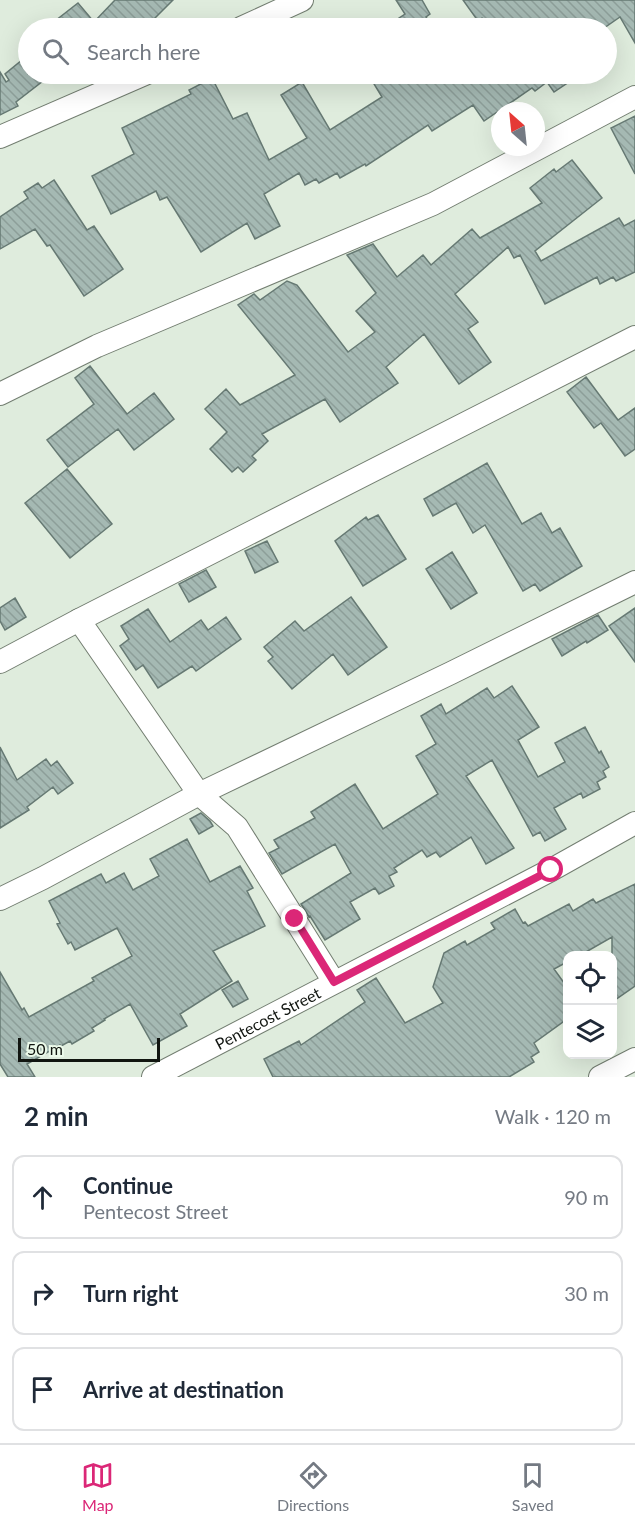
<!DOCTYPE html>
<html lang="en">
<head>
<meta charset="utf-8">
<style>
  :root { --surface:#fff; --page:#f6f6f7; --text:#1f2937; --muted:#747a83; --line:#e0e1e3; --accent:#db2777 }
  body { margin:0; font-family:Lato,sans-serif; background:var(--page); color:var(--text) }
  .controls { position:absolute; right:18px; bottom:18px; display:grid; overflow:hidden; border-radius:12px; box-shadow:0 6px 24px #0002 }
  .controls button { width:54px; height:54px; display:grid; place-items:center; padding:0; border:0; border-bottom:2px solid var(--line); background:var(--surface); color:var(--text); font:30px sans-serif }
  .compass { position:absolute; left:491px; top:102px; width:54px; height:54px; border-radius:50%; background:var(--surface); box-shadow:0 6px 24px #0002; rotate:333deg }
  .scale { position:absolute; left:18px; bottom:15px; width:142px; box-sizing:border-box; padding-left:6px; border:3px solid #111510; border-top:0; font-size:16px; line-height:21px; white-space:nowrap; color:#111510; -webkit-text-stroke:4px #ecfaea; paint-order:stroke }
  .stop { position:absolute; width:18px; height:18px; margin:-14px; border:4px solid #db2777; border-radius:50%; background:#fff }
  .stop.end { background:#db2777; border-color:#fff; box-shadow:0 2px 6px #0008 }
  .list { margin:0; padding:0; list-style:none }
  h2 { display:flex; justify-content:space-between; align-items:center; height:78px; margin:0; padding:0 24px; font-size:26px }
  h2 small { font-size:20px; font-weight:400; color:var(--muted) }
  .list li { display:grid; grid-template-columns:39px 1fr auto; gap:18px; align-items:center; box-sizing:border-box; height:84px; margin:0 12px 12px; padding:0 12px; border:2px solid var(--line); border-radius:12px }
  .list b { display:block; font-size:22px; white-space:nowrap }
  .list p { margin:0; font-size:20px; white-space:nowrap; color:var(--muted) }
  .list em { font-size:20px; font-style:normal; color:var(--muted) }
  .icon { flex:none; width:33px; height:33px; fill:none; stroke:currentColor; stroke-width:2; stroke-linecap:round; stroke-linejoin:round }
  .map { position:relative; flex:none; width:635px; height:1077px; overflow:hidden }
  .search { position:absolute; background:var(--surface); box-shadow:0 6px 24px #0002; left:18px; right:18px; top:18px; height:66px; display:flex; align-items:center; gap:15px; box-sizing:border-box; padding:0 21px; border-radius:33px; color:var(--muted); font-size:22px }
  .sheet { height:366px; background:var(--surface) }
  nav { display:flex; justify-content:space-around; align-items:center; box-sizing:border-box; height:84px; border-top:2px solid var(--line); background:var(--surface); font-size:16px; color:var(--muted) }
  nav a { display:grid; justify-items:center; gap:3px }
  nav .on { color:var(--accent) }
  .map>svg:first-child { display:block }
  .building { fill:url(#building-back-hatch); stroke:#667973; stroke-width:1.5 }
  .lines { fill:none; stroke-linecap:round; stroke-linejoin:round }
  .street-casing { stroke:#737e71; stroke-width:24 }
  .street { stroke:#fff; stroke-width:22 }
  .route { stroke:#db2777; stroke-width:8 }
  .labels { text-anchor:middle; dominant-baseline:central; stroke-width:4.5; stroke-linejoin:round; paint-order:stroke }
  .street-label { font-size:16px; fill:#111510; stroke:#ecfaea }
</style>
</head>
<body>
<div class="map">
<svg width="635" height="1077" viewBox="0 0 635 1077">
  <defs>
    <pattern id="building-back-hatch" width="6" height="6" patternUnits="userSpaceOnUse" patternTransform="scale(1.5)"><rect width="6" height="6" fill="#a5b9b3"/><path d="M-1 5l2 2M0 0l6 6M5-1l2 2" fill="none" stroke="#8d9e99"/></pattern>
  </defs>
  <rect width="100%" height="100%" fill="#dfecdd"/>
  <path class="building" d="M 115,0 L 173,0 L 145,28 L 46,28 L 78,3 L 94,22 Z
    M 396,0 L 422,0 L 430,14 L 426,17 L 433,28 L 384,28 L 405,14 Z
    M 463,0 L 635,0 L 635,43 L 620,17 L 604,28 L 488,28 L 482,18 L 478,21 Z
    M 28,55 L 28,74 L 52,74 L 16,102 L 18,106 L 0,115 L 0,72 L 6,82 L 9,80 L 5,74 Z
    M 368,74 L 581,74 L 554,92 L 547,82 L 535,91 L 532,88 L 484,121 L 473,105 L 432,131 L 428,125 L 366,166 L 365,164 L 340,178 L 337,173 L 319,183 L 316,179 L 305,185 L 299,173 L 264,194 L 280,226 L 255,239 L 247,223 L 201,252 L 167,197 L 160,200 L 156,191 L 111,214 L 92,176 L 134,154 L 122,128 L 191,94 L 189,90 L 212,78 L 233,119 L 247,113 L 269,160 L 307,138 L 281,95 L 302,82 L 330,130 L 382,97 Z
    M 635,116 L 635,174 L 611,128 Z
    M 572,160 L 602,198 L 535,251 L 541,261 L 619,218 L 624,226 L 635,220 L 635,272 L 616,281 L 613,277 L 600,284 L 597,277 L 545,304 L 520,255 L 514,258 L 508,247 L 455,294 L 478,322 L 468,329 L 491,362 L 459,384 L 424,334 L 386,367 L 398,383 L 340,422 L 325,399 L 262,434 L 268,441 L 252,456 L 256,460 L 243,472 L 238,467 L 232,472 L 210,449 L 227,432 L 205,409 L 226,389 L 240,405 L 295,375 L 238,305 L 254,294 L 260,300 L 287,281 L 297,285 L 348,352 L 375,332 L 356,311 L 376,293 L 347,255 L 373,244 L 397,277 L 423,255 L 431,265 L 472,229 L 480,238 L 542,203 L 530,188 L 554,169 L 556,172 Z
    M 54,180 L 87,230 L 94,226 L 123,269 L 84,296 L 50,245 L 47,246 L 35,229 L 0,249 L 0,217 L 28,198 L 24,192 L 38,183 L 42,188 Z
    M 90,366 L 127,414 L 154,393 L 174,419 L 134,450 L 118,429 L 68,467 L 47,440 L 94,404 L 75,378 Z
    M 586,377 L 618,420 L 635,408 L 635,449 L 625,456 L 601,423 L 594,428 L 567,392 Z
    M 487,463 L 522,524 L 541,513 L 552,533 L 560,528 L 582,566 L 540,591 L 535,584 L 523,591 L 485,525 L 473,533 L 456,503 L 433,516 L 424,499 Z
    M 67,469 L 112,524 L 70,558 L 25,503 Z
    M 378,515 L 406,559 L 363,586 L 335,541 L 366,517 L 368,520 Z
    M 267,541 L 278,562 L 255,573 L 245,551 Z
    M 452,552 L 477,593 L 451,609 L 426,569 Z
    M 206,570 L 216,587 L 189,602 L 179,584 Z
    M 351,597 L 387,647 L 348,675 L 333,654 L 292,689 L 268,661 L 273,657 L 264,647 L 295,621 L 304,631 Z
    M 15,598 L 26,617 L 5,630 L 0,621 L 0,608 Z
    M 635,608 L 635,662 L 609,626 Z
    M 148,609 L 170,642 L 201,620 L 208,630 L 226,617 L 241,639 L 196,671 L 192,666 L 158,688 L 143,665 L 136,670 L 120,646 L 129,639 L 121,626 Z
    M 598,615 L 608,630 L 587,643 L 586,641 L 562,656 L 552,639 Z
    M 512,686 L 539,727 L 518,740 L 538,777 L 565,762 L 555,743 L 585,727 L 599,753 L 601,751 L 609,767 L 603,771 L 606,777 L 597,782 L 600,789 L 583,798 L 581,793 L 554,808 L 566,829 L 545,841 L 540,832 L 533,836 L 492,760 L 466,776 L 514,848 L 486,864 L 471,837 L 440,857 L 436,852 L 427,857 L 422,850 L 394,868 L 397,872 L 389,876 L 394,886 L 379,894 L 375,888 L 350,902 L 360,919 L 325,940 L 310,916 L 309,917 L 301,904 L 351,873 L 335,844 L 282,874 L 269,853 L 279,848 L 274,840 L 315,818 L 311,812 L 355,784 L 383,829 L 438,794 L 416,756 L 436,744 L 421,716 L 441,704 L 446,714 L 487,688 L 494,698 Z
    M 0,747 L 17,780 L 46,759 L 51,766 L 57,761 L 73,783 L 58,794 L 53,787 L 27,807 L 29,810 L 0,828 Z
    M 201,813 L 210,821 L 213,826 L 199,834 L 190,819 Z
    M 187,839 L 210,882 L 240,866 L 253,888 L 247,891 L 265,926 L 213,951 L 232,981 L 180,1014 L 187,1026 L 153,1045 L 130,1004 L 104,1019 L 105,1020 L 92,1028 L 94,1031 L 72,1044 L 70,1041 L 61,1046 L 60,1045 L 27,1064 L 35,1077 L 8,1077 L 0,1064 L 0,972 L 22,1010 L 24,1008 L 29,1017 L 94,981 L 92,978 L 132,956 L 117,928 L 75,950 L 71,942 L 68,944 L 57,924 L 60,923 L 49,901 L 101,874 L 106,883 L 124,873 L 133,890 L 159,876 L 150,859 Z
    M 635,884 L 635,986 L 612,1002 L 612,937 L 579,956 L 567,956 L 567,962 L 554,969 L 567,987 L 567,1019 L 534,1043 L 539,1052 L 531,1057 L 534,1062 L 509,1077 L 273,1077 L 264,1059 L 299,1041 L 301,1045 L 365,1002 L 357,990 L 376,978 L 405,1023 L 443,1003 L 433,987 L 444,953 L 465,941 L 467,945 L 495,929 L 491,923 L 515,909 L 523,923 L 525,922 L 528,926 L 569,904 L 573,911 L 593,899 L 596,903 Z
    M 238,981 L 248,999 L 233,1007 L 222,990 Z"/>
  <g class="lines">
    <g class="street-casing">
      <g id="street">
        <path d="M 241,28 L 302,0"/>
        <path d="M 0,137 L 145,74"/>
        <path d="M 0,394 L 97,346 L 433,204 L 635,97"/>
        <path d="M 79,620 L 199,794 L 237,827 L 334,982"/>
        <path d="M 0,662 L 79,620 L 635,337"/>
        <path d="M 0,899 L 43,878 L 199,794 L 451,673 L 635,582"/>
        <path id="s1" d="M 153,1077 L 551,870 L 635,823"/>
        <path d="M 600,1077 L 635,1059"/>
      </g>
    </g>
    <use href="#street" class="street"/>
  </g>
  <g class="lines">
    <path class="route" d="M 295,919 L 334,982 L 551,870"/>
  </g>
  <g class="labels">
    <g class="street-label">
      <text stroke="none"><textPath href="#s1" startOffset="129">Pentecost Street</textPath></text>
    </g>
  </g>
</svg>
<div class="controls">
<button><svg class="icon" aria-label="locate" viewBox="0 0 24 24"><circle cx="12" cy="12" r="6"/><path d="M12 2v4M12 18v4M2 12h4M18 12h4"/></svg></button>
<button><svg class="icon" aria-label="layers" viewBox="0 0 24 24"><path d="M12 4l9 5-9 5-9-5zM3 14l9 5 9-5"/></svg></button>
</div>
<svg class="compass" viewBox="-18 -18 36 36"><path d="M0-13l5 13h-10z" fill="#e53935"/><path d="M0 13l5-13h-10z" fill="#747a83"/></svg>
<div class="scale">50 m</div>
<div class="stop" style="left:551px;top:870px"></div>
<div class="stop end" style="left:295px;top:919px"></div>
<div class="search"><svg class="icon" aria-label="search" viewBox="0 0 24 24"><circle cx="10" cy="10" r="6"/><path d="M15 15l6 6"/></svg>Search here</div>
</div>
<section class="sheet">
<h2>2 min<small>Walk · 120 m</small></h2>
<ul class="list">
<li><svg class="icon" aria-label="ahead" viewBox="0 0 24 24"><path d="M12 20V5M6 11l6-6 6 6"/></svg><div><b>Continue</b><p>Pentecost Street</p></div><em>90 m</em></li>
<li><svg class="icon" aria-label="right" viewBox="0 0 24 24"><path d="M7 20v-9h11M14 6l5 5-5 5"/></svg><div><b>Turn right</b></div><em>30 m</em></li>
<li><svg class="icon" aria-label="arrive" viewBox="0 0 24 24"><path d="M6 21V4h12l-3 4 3 4H6"/></svg><div><b>Arrive at destination</b></div></li>
</ul>
</section>
<nav>
<a class="on"><svg class="icon" aria-label="map" viewBox="0 0 24 24"><path d="M3 6l6-2 6 2 6-2v14l-6 2-6-2-6 2zM9 4v14M15 6v14"/></svg>Map</a>
<a><svg class="icon" aria-label="directions" viewBox="0 0 24 24"><path d="M12 3l9 9-9 9-9-9zM9 14v-3h6M13 9l2 2-2 2"/></svg>Directions</a>
<a><svg class="icon" aria-label="saved" viewBox="0 0 24 24"><path d="M7 4h10v16l-5-4-5 4z"/></svg>Saved</a>
</nav>
</body>
</html>
